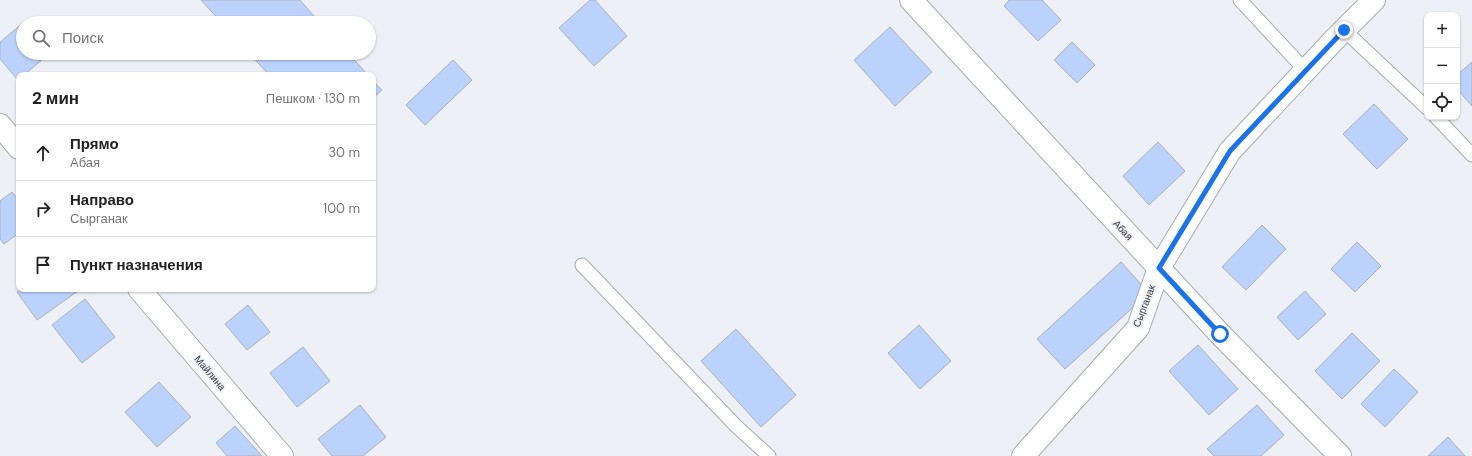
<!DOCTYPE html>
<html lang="ru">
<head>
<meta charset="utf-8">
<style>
  :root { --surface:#fff; --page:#f2f2f2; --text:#222; --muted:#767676; --line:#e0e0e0 }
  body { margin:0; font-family:"DM Sans",sans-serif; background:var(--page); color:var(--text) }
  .controls { position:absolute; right:12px; top:12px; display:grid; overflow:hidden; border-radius:8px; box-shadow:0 1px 3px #0004 }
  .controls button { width:36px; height:36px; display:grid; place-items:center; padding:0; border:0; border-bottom:1px solid var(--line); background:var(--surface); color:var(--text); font:20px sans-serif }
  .stop { position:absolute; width:12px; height:12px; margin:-9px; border:3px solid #1a73e8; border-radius:50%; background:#fff }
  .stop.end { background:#1a73e8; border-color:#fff; box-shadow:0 1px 4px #0008 }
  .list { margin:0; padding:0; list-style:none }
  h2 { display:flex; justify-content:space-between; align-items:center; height:52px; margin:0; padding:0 16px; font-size:17px }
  h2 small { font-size:13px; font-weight:400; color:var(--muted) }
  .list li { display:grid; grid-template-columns:26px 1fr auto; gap:12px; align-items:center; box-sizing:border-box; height:56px; padding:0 16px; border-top:1px solid var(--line) }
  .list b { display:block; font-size:15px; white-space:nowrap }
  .list p { margin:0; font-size:13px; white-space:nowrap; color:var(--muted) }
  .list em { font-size:13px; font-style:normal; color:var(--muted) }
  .icon { flex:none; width:22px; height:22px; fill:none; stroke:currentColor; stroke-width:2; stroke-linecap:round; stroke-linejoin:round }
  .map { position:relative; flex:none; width:1472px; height:456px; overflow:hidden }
  .search { position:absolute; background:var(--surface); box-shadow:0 1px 3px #0004; left:16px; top:16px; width:360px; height:44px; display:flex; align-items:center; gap:10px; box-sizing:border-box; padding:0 14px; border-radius:22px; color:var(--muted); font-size:15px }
  .panel { position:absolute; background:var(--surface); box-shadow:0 1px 3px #0004; left:16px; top:72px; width:360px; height:220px; border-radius:8px }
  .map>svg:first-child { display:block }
  .building { fill:#bbd3fc; stroke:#acb0b5 }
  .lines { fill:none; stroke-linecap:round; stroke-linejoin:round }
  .service-casing { stroke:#a7aab0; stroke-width:15 }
  .minor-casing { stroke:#a7aab0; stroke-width:24 }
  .service { stroke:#fff; stroke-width:13 }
  .minor { stroke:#fff; stroke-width:22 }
  .route { stroke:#1a73e8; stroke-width:5 }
  .labels { text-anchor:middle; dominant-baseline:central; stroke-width:4; stroke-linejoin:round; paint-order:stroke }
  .street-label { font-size:10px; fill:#343538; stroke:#edf1f7 }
</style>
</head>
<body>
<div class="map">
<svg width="1472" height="456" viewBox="0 0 1472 456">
  <rect width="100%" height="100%" fill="#edf1f7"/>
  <path class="building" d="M 201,0 L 300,0 L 320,23 L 222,23 Z
    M 590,0 L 595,0 L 627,36 L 594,66 L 559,28 Z
    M 1009,0 L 1042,0 L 1061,20 L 1038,41 L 1004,6 Z
    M 23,23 L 23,53 L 50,53 L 24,75 L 19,75 L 18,80 L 0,59 L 0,42 Z
    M 890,27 L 932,72 L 895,106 L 854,60 Z
    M 1072,42 L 1095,65 L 1077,83 L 1054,60 Z
    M 249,53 L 348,53 L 368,75 L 269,75 Z
    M 453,60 L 472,80 L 425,125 L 406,105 Z
    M 1472,62 L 1472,106 L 1457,89 L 1457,75 Z
    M 373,81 L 382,90 L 373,98 Z
    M 1374,104 L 1408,139 L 1377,169 L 1343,134 Z
    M 1158,142 L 1185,171 L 1149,205 L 1123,176 Z
    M 12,192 L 19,201 L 19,233 L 4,244 L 0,239 L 0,201 Z
    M 1262,225 L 1286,249 L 1246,290 L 1222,267 Z
    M 1357,242 L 1381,266 L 1355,292 L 1331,269 Z
    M 1121,262 L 1149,293 L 1065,369 L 1037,339 Z
    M 21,289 L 76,289 L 78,291 L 37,320 L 17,292 Z
    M 1305,291 L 1326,314 L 1298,340 L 1277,317 Z
    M 85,299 L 115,337 L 82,363 L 52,325 Z
    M 248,305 L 270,332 L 247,350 L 225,324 Z
    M 919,325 L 951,361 L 920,389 L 888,353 Z
    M 736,329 L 796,395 L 761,427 L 701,361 Z
    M 1352,333 L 1380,361 L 1342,399 L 1315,371 Z
    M 1198,345 L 1238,389 L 1209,415 L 1169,371 Z
    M 303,347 L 330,381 L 297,407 L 270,373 Z
    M 1394,369 L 1418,392 L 1385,427 L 1361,404 Z
    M 159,382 L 191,417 L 157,447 L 125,412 Z
    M 360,405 L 386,437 L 363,456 L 332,456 L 318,439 Z
    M 1257,405 L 1284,435 L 1261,456 L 1214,456 L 1207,449 Z
    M 235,426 L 262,456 L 227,456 L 216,443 Z
    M 1448,437 L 1465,456 L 1428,456 Z"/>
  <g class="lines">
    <g class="service-casing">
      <path id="service" d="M 1240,0 L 1305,70
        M 1344,30 L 1427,108
        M 1436,117 L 1472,155
        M 582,265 L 736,426 L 769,456"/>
    </g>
    <g class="minor-casing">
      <path id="minor" d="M 911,0 L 1220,334 L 1340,456
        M 0,125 L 19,148
        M 139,289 L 282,456
        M 1023,456 L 1138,328 L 1159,268 L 1230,151 L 1334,40 L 1374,0"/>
    </g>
    <use href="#service" class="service"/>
    <use href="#minor" class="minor"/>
  </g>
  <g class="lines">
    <path class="route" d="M 1220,334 L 1159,268 L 1230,151 L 1344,30"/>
  </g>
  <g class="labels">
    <g class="street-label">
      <text transform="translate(1123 230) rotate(47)">Абая</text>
      <text transform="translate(1144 306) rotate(-69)">Сырганак</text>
      <text transform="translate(210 373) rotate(50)">Майлина</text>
    </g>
  </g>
</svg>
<div class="controls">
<button>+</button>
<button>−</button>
<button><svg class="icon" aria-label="locate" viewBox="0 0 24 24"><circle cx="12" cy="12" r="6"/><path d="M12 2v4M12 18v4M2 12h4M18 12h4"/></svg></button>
</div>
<div class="stop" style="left:1220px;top:334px"></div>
<div class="stop end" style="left:1344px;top:30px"></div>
<div class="search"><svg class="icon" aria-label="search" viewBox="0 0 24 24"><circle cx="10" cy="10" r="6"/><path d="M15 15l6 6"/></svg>Поиск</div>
<section class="panel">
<h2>2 мин<small>Пешком · 130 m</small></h2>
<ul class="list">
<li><svg class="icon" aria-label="ahead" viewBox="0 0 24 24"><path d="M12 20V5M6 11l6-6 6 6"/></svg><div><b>Прямо</b><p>Абая</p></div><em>30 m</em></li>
<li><svg class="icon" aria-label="right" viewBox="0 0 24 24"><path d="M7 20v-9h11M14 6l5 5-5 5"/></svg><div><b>Направо</b><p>Сырганак</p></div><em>100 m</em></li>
<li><svg class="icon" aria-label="arrive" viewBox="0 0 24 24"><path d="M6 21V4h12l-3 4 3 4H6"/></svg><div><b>Пункт назначения</b></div></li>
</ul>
</section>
</div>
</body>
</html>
